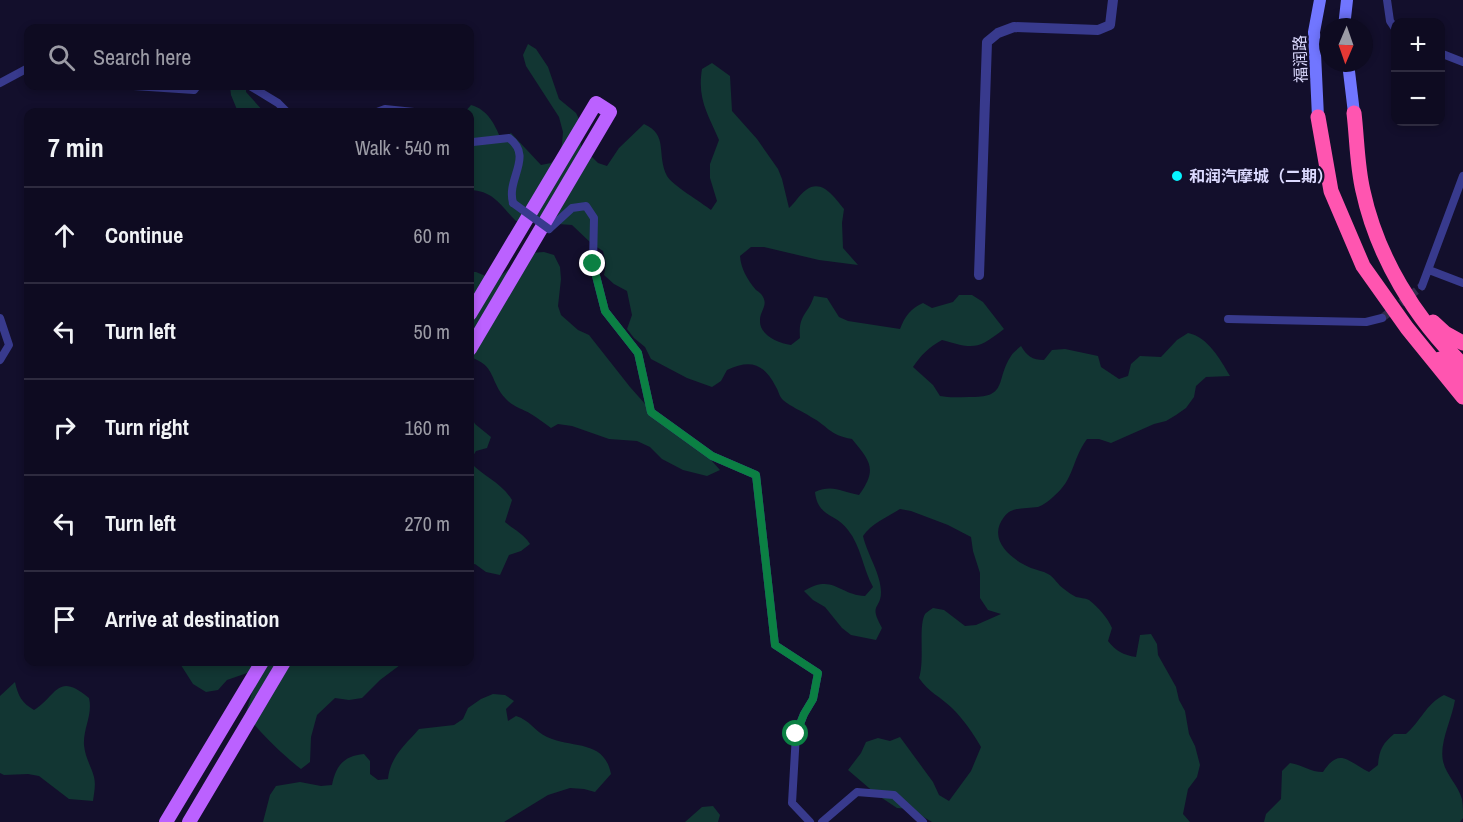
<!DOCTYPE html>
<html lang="en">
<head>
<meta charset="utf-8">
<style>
  :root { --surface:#0e0b21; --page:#17142a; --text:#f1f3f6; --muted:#9b9ba5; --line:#2e2b3f }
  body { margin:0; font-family:"Archivo Narrow","Noto Sans SC",sans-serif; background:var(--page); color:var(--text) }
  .controls { position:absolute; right:18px; top:18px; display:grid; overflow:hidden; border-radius:12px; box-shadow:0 3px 9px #0003 }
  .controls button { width:54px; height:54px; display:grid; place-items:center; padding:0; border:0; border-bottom:2px solid var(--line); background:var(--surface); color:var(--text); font:30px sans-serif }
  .compass { position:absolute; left:1319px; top:18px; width:54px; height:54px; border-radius:50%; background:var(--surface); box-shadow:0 3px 9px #0003; rotate:182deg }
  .stop { position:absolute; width:18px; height:18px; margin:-14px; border:4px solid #0b8043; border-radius:50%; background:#fff }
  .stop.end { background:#0b8043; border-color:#fff; box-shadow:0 2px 6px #0008 }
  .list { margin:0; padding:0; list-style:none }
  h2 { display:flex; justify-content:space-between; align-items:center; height:78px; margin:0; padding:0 24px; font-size:26px }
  h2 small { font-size:20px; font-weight:400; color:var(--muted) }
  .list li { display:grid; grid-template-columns:39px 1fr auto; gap:18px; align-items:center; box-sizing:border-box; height:96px; padding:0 24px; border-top:2px solid var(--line) }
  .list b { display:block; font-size:22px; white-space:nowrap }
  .list em { font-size:20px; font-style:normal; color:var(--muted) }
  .icon { flex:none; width:33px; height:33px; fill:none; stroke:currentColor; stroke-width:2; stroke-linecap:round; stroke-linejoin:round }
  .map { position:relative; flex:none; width:1463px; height:822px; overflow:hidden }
  .search { position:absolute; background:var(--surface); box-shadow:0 3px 9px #0003; left:24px; top:24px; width:450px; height:66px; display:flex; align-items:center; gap:15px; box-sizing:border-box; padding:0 21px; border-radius:12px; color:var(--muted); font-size:22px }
  .panel { position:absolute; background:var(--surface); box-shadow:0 3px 9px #0003; left:24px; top:108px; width:450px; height:558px; border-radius:12px }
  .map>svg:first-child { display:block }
  .green { fill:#123633 }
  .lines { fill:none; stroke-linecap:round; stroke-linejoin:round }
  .minor-tunnel { stroke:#312d4c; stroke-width:8; stroke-dasharray:8 4; stroke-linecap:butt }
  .minor { stroke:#383a8d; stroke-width:8 }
  .tertiary { stroke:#383a8d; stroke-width:10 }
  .secondary { stroke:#7176ff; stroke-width:12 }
  .primary { stroke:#bb61ff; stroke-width:14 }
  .motorway { stroke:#ff55b0; stroke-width:15 }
  .minor-bridge { stroke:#383a8d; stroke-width:8 }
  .route { stroke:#0b8043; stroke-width:8 }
  .poi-dot { fill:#06f4ff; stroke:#130f2c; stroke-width:2 }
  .labels { text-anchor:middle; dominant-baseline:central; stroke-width:4.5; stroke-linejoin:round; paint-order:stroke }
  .street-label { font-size:16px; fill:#dcdaff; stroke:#130f2c }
  .poi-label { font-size:16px; font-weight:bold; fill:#dcdaff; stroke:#130f2c; text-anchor:start }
</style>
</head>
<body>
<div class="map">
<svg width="1463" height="822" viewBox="0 0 1463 822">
  <rect width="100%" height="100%" fill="#130f2c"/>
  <path class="green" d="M 528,44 L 536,49 L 548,67 L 559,99 L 576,113 L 582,125 L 580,136 L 581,146 L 598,163 L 607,166 L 619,148 L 644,124 C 669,135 656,154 667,176 C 671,184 702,203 711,210 L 717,201 L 710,178 L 710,164 L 719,140 C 708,114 697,99 702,69 L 712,63 L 730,76 L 732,111 L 757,139 L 778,169 L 782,179 L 789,208 C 795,203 799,195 806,190 C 822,178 835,198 844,209 L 842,223 L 843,248 L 858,265 L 819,260 L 764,247 L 751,247 L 740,256 C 741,269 747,279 756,290 C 759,292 762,294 763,297 C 768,306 760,311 760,320 C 759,335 778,343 791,345 L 800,338 C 798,314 808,315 814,296 L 827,298 L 839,317 L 848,321 L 900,329 C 905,316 910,309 923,303 L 932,308 L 953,302 L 959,295 L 972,295 L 983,302 L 1004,329 C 977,350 974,349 942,340 C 929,347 921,355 913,367 L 933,385 L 940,396 C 950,398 959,397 969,397 C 1009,398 995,380 1011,356 C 1013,352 1018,349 1021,346 C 1027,356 1032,360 1044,360 L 1052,350 L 1065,349 L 1098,356 L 1101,367 L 1119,379 L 1128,376 L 1131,364 L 1140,356 L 1161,357 L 1177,340 L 1188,333 C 1208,337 1220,359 1230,376 L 1206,377 L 1196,386 L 1194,397 L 1186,408 L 1176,415 L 1166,421 L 1154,424 L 1111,443 L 1099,439 L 1087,439 C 1071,461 1075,479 1053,497 C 1049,501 1043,505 1038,507 C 1026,509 1012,506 1004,517 C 987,539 1010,559 1031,568 C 1036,570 1043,571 1048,574 C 1054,577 1058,585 1064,589 C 1068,592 1072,595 1076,597 C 1080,598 1085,598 1089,600 C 1099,608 1107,617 1112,628 L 1108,641 C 1116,651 1123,655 1136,657 L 1140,635 L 1151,634 L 1157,644 L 1158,655 L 1176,687 L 1179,700 L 1185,711 L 1189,734 L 1195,746 L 1200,765 L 1197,777 L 1188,789 L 1183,814 L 1190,822 L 932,822 L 910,809 L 897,808 L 876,794 L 848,770 L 861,753 L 866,742 L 878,738 L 890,741 L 900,737 L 933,782 L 939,795 L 949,801 L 971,771 L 981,747 C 973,733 964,720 952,708 C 941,697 928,692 919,678 C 925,660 918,627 925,614 C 927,612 930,610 933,608 L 944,610 L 965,626 L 976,625 L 1001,614 L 988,610 L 980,598 L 980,573 L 973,551 L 971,537 L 948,525 L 911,511 L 900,509 C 887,517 871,524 863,536 C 867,554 881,574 881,592 C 881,610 868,603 882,628 L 876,640 L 851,635 L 842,628 L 825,607 L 813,600 L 804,591 C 833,573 839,595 865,596 L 873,587 C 863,569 861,546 848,530 C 836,513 818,518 815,492 C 833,484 841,492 859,495 C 878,469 870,461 852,439 C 829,435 828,426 811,417 C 802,411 791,407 783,400 C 779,396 779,392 776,387 C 764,363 750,359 727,370 L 721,381 L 712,387 L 687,378 L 651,359 L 645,347 L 634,338 L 627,329 L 632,315 L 627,291 L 614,284 L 604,275 L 606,264 L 603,251 L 592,244 L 572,225 L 516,221 C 500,205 494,191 470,190 L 470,112 L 465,112 L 471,105 C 488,110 494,123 501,139 L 511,133 L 541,165 L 551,163 L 559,155 L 562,144 L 563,132 L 559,117 L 526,66 L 523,55 Z
    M 230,86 L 246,86 L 246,92 L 264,112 L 238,112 L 231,95 Z
    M 544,252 L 554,255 L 560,267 L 561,279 L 558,306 L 561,315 L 578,330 L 589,335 L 630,387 L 646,405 L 703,451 L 720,470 L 707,476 L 683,470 L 662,459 L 650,447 L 637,441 L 609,439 L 572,426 L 558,424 L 551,428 C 544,423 538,418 531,414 C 523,409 513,407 506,399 C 489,381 497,366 470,357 L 470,272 L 476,272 L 495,280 L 530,253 Z
    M 470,414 L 475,424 L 491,437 L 487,448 L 476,451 L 470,461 Z
    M 470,462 C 484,477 501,482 512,500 L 505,522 C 514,530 523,533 530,544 L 521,551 L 509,555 L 500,575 L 486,572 L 475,564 L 470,565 Z
    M 179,662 L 404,662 L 380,680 L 362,698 L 349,700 L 335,698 L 317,715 L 311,737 L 310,762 L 301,769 C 284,756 257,731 246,713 L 253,689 L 250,672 L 227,680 L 218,690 L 206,692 L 193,684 Z
    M 15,682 C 18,696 22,703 34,710 C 57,696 57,671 89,698 C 93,715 83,728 84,745 C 85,757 91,766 94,777 C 96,785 94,793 93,801 L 69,799 L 39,776 L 28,774 L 4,775 L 0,773 L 0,696 Z
    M 493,694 L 505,695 L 514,701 L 506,709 L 508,721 L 516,716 C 530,720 534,731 547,737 C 573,749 604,739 611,774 L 595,792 L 584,789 L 570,788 L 548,795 L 504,822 L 263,822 L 270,795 L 276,786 L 300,782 L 321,786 L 332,785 C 336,765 344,756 364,754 L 370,761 L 370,774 L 378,780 L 388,779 C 390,757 405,745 419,729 L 454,725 L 463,719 L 468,708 L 481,699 Z
    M 1444,695 L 1455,700 C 1452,719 1439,743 1443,761 C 1446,775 1458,785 1462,799 C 1463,805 1463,812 1463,818 L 1460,822 L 1264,822 L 1266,814 L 1281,799 L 1282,771 L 1290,763 C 1303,765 1310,772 1323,772 C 1340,746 1348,762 1369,772 L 1378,765 C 1379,750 1383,743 1394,734 L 1406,734 C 1421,721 1426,704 1444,695 Z
    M 713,806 L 720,815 L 718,822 L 685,822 L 702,807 Z"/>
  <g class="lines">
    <path class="minor-tunnel" d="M 1382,318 L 1422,286"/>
    <path class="minor" d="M 1387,0 L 1390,21 L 1396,30
      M 1440,53 L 1463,62
      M 0,83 L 28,68
      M 134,86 L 194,90 L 197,86
      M 250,86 L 278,103 L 287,112
      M 377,112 L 385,109 L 414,112
      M 470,140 L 473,142 L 509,138 C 534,157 506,178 513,203
      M 549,229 L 572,208 L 586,206 L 594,218 L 593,264 L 605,311 L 638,353 L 651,412 L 712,456 L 756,475 L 775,645 L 818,673 L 813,699 L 804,714 L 796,734 L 792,803 L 810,822
      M 1429,270 L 1463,283
      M 1422,286 L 1463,176
      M 0,318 L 9,345 L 0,360
      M 1228,319 L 1366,322 L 1382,318
      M 822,822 L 857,792 L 894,795 L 923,822"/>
    <path class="tertiary" d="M 979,275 L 987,42 L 998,33 L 1014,27 L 1098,30 L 1110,25 L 1113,0"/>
    <path class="secondary" d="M 1344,27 L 1347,0
      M 1348,63 L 1354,113
      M 1318,117 L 1314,32 L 1320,0"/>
    <path class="primary" d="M 470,314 L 596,103 L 610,112 L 470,349
      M 166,822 L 262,662
      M 189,822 L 284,662"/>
    <path class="motorway" d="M 1354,113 C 1357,138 1357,166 1363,191 C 1377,256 1415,319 1463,365
      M 1318,117 L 1331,191 L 1363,266 L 1407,328 L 1463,397
      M 1433,322 L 1445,333 L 1463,343
      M 1440,359 L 1463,379"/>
    <path class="minor-bridge" d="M 513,203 L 549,229"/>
  </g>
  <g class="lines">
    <path class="route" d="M 593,264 L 605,311 L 638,353 L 651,412 L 712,456 L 756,475 L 775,645 L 818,673 L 813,699 L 804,714 L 796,734"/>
  </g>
  <circle class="poi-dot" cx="1177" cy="176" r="6"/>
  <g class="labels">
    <g class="street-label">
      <text transform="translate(1300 59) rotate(-92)">福润路</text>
    </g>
    <g class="poi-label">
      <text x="1189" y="176">和润汽摩城（二期）</text>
    </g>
  </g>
</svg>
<div class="controls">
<button>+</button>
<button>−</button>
</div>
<svg class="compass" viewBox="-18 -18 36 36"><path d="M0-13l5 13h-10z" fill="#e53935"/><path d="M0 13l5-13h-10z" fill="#9b9ba5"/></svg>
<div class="stop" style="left:796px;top:734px"></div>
<div class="stop end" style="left:593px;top:264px"></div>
<div class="search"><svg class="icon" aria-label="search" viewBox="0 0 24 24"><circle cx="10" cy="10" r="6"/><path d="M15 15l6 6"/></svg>Search here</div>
<section class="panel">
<h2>7 min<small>Walk · 540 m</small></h2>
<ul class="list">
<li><svg class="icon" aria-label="ahead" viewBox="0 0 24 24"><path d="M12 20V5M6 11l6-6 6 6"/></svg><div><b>Continue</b></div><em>60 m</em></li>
<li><svg class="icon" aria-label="left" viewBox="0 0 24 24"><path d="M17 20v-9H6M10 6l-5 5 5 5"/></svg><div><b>Turn left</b></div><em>50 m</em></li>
<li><svg class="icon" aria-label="right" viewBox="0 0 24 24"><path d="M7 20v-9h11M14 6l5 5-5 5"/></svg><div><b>Turn right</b></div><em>160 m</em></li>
<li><svg class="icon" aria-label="left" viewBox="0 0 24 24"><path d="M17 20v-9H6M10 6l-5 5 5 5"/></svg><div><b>Turn left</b></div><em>270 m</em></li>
<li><svg class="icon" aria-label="arrive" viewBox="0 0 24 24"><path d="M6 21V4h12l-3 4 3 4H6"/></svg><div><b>Arrive at destination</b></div></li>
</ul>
</section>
</div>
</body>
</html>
